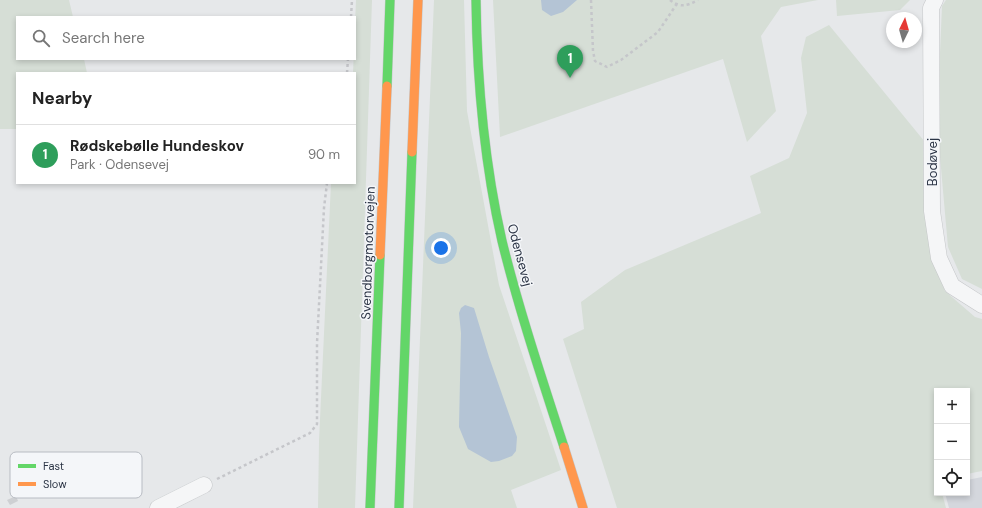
<!DOCTYPE html>
<html lang="en">
<head>
<meta charset="utf-8">
<style>
  :root { --surface:#fff; --page:#f6f6f6; --text:#222; --muted:#767676; --line:#e0e0e0; --accent:#b45309 }
  body { margin:0; font-family:"DM Sans",sans-serif; background:var(--page); color:var(--text) }
  .controls { position:absolute; right:12px; bottom:12px; display:grid; overflow:hidden; border-radius:0px; box-shadow:0 2px 6px #0003 }
  .controls button { width:36px; height:36px; display:grid; place-items:center; padding:0; border:0; border-bottom:1px solid var(--line); background:var(--surface); color:var(--text); font:20px sans-serif }
  .compass { position:absolute; left:886px; top:12px; width:36px; height:36px; border-radius:50%; background:var(--surface); box-shadow:0 2px 6px #0003; rotate:5deg }
  .you { position:absolute; left:441px; top:248px; width:14px; height:14px; margin:-10px; border:3px solid #fff; border-radius:50%; background:#1a73e8; box-shadow:0 0 0 6px #1a73e833 }
  .badge { display:grid; place-items:center; width:26px; height:26px; border-radius:50%; background:var(--accent); color:#fff; font-size:13px; font-weight:700 }
  .pin { position:absolute; translate:-50% -33px; filter:drop-shadow(0 1px 2px #0008) }
  .pin::after { content:''; position:absolute; top:21px; width:14px; height:12px; background:inherit; clip-path:polygon(0 0,100% 0,50% 100%) }
  .list { margin:0; padding:0; list-style:none }
  h2 { display:flex; justify-content:space-between; align-items:center; height:52px; margin:0; padding:0 16px; font-size:17px }
  h2 small { font-size:13px; font-weight:400; color:var(--muted) }
  .list li { display:grid; grid-template-columns:26px 1fr auto; gap:12px; align-items:center; box-sizing:border-box; height:60px; padding:0 16px; border-top:1px solid var(--line) }
  .list b { display:block; font-size:15px; white-space:nowrap }
  .list p { margin:0; font-size:13px; white-space:nowrap; color:var(--muted) }
  .list em { font-size:13px; font-style:normal; color:var(--muted) }
  .icon { flex:none; width:22px; height:22px; fill:none; stroke:currentColor; stroke-width:2; stroke-linecap:round; stroke-linejoin:round }
  .map { position:relative; flex:none; width:982px; height:508px; overflow:hidden }
  .search { position:absolute; background:var(--surface); box-shadow:0 2px 6px #0003; left:16px; top:16px; width:340px; height:44px; display:flex; align-items:center; gap:10px; box-sizing:border-box; padding:0 14px; border-radius:0px; color:var(--muted); font-size:15px }
  .panel { position:absolute; background:var(--surface); box-shadow:0 2px 6px #0003; left:16px; top:72px; width:340px; height:112px; border-radius:0px }
  .map>svg:first-child { display:block }
  .built { fill:#d4d7dd }
  .green { fill:#d6ded6 }
  .water { fill:#b4c4d5 }
  .building { fill:#ced0d3 }
  .lines { fill:none; stroke-linecap:round; stroke-linejoin:round }
  .street-casing { stroke:#c4c6c8; stroke-width:17 }
  .fast-casing { stroke:#c4c6c8; stroke-width:10 }
  .slow-casing { stroke:#c4c6c8; stroke-width:10 }
  .path { stroke:#c5c6ca; stroke-width:2.5; stroke-dasharray:3 3; stroke-linecap:butt }
  .street { stroke:#f5f6f7; stroke-width:16 }
  .fast { stroke:#63d668; stroke-width:9 }
  .slow { stroke:#ff974d; stroke-width:9 }
  .labels { text-anchor:middle; dominant-baseline:central; stroke-width:3; stroke-linejoin:round; paint-order:stroke }
  .street-label { font-size:13px; fill:#2b3445; stroke:#f4f6f9 }
  .key { fill:#f4f6f9; stroke:#b8bcc3; stroke-width:1 }
  .key-label { font-size:11px; fill:#2b3445 }
</style>
</head>
<body>
<div class="map">
<svg width="982" height="508" viewBox="0 0 982 508">
  <rect width="100%" height="100%" fill="#e6e8ea"/>
  <path class="built" d="M 982,477 L 982,508 L 949,508 L 945,493 L 967,493 L 967,480 Z"/>
  <path class="green" d="M 0,0 L 69,0 L 73,17 L 17,17 L 17,59 L 84,59 L 87,73 L 17,73 L 17,129 L 0,129 Z
    M 356,0 L 372,0 L 355,508 L 318,508 L 319,441 L 331,183 L 355,183 L 355,73 L 353,73 Z
    M 434,0 L 464,0 L 467,111 L 499,285 L 561,470 L 511,490 L 517,508 L 413,508 Z
    M 493,0 L 818,0 L 781,7 L 761,36 L 776,111 L 747,142 L 723,59 L 500,137 Z
    M 836,0 L 910,0 L 900,10 L 837,16 Z
    M 946,0 L 982,0 L 982,289 L 962,279 L 948,247 L 937,123 L 942,6 Z
    M 829,25 L 925,142 L 931,254 L 945,291 L 975,317 L 982,319 L 982,471 L 967,474 L 967,391 L 937,391 L 937,493 L 942,493 L 946,508 L 617,508 L 563,339 L 584,329 L 581,302 L 625,270 L 761,213 L 750,176 L 789,158 L 807,113 L 801,58 L 806,37 Z"/>
  <path class="water" d="M 541,0 L 577,0 L 563,12 L 551,16 L 542,10 Z
    M 465,305 L 474,308 L 489,357 L 517,437 L 516,451 L 512,456 L 499,461 L 491,462 L 468,449 L 459,427 L 461,333 L 459,313 L 461,308 Z"/>
  <path class="building" d="M 16,496 L 18,501 L 10,505 L 7,500 Z"/>
  <g class="lines">
    <g class="street-casing">
      <path id="street" d="M 935,0 L 931,8 L 932,211 L 939,258 L 952,286 L 982,305
        M 158,508 L 204,485"/>
    </g>
    <g class="fast-casing">
      <path id="fast" d="M 476,0 C 477,80 484,162 502,241 C 519,310 542,379 564,447
        M 387,86 L 390,0
        M 370,508 L 380,255
        M 399,508 L 412,152"/>
    </g>
    <g class="slow-casing">
      <path id="slow" d="M 412,152 L 418,0
        M 380,255 L 387,86
        M 564,447 L 583,508"/>
    </g>
    <path class="path" d="M 591,0 L 593,51 L 595,61 L 607,67 L 621,60 L 658,32 L 676,5
      M 670,0 C 680,8 687,6 698,0
      M 351,17 L 352,0
      M 347,73 L 348,59
      M 217,479 L 310,433 L 317,424 L 317,343 L 324,208 L 327,183"/>
    <use href="#street" class="street"/>
    <use href="#fast" class="fast"/>
    <use href="#slow" class="slow"/>
  </g>
  <g class="labels">
    <g class="street-label">
      <text transform="translate(932 162) rotate(-90)">Bodøvej</text>
      <text transform="translate(368 253) rotate(-88)">Svendborgmotorvejen</text>
      <text transform="translate(520 255) rotate(75)">Odensevej</text>
    </g>
  </g>
  <rect x="10" y="452" width="132" height="46" rx="6" class="key"/>
  <rect x="18" y="464" width="18" height="4" fill="#63d668"/>
  <rect x="18" y="482" width="18" height="4" fill="#ff974d"/>
  <g class="key-label">
    <text x="43" y="470">Fast</text>
    <text x="43" y="488">Slow</text>
  </g>
</svg>
<div class="controls">
<button>+</button>
<button>−</button>
<button><svg class="icon" aria-label="locate" viewBox="0 0 24 24"><circle cx="12" cy="12" r="6"/><path d="M12 2v4M12 18v4M2 12h4M18 12h4"/></svg></button>
</div>
<svg class="compass" viewBox="-18 -18 36 36"><path d="M0-13l5 13h-10z" fill="#e53935"/><path d="M0 13l5-13h-10z" fill="#767676"/></svg>
<div class="you"></div>
<div class="pin badge" style="left:570px;top:78px;background:#2e9e5b">1</div>
<div class="search"><svg class="icon" aria-label="search" viewBox="0 0 24 24"><circle cx="10" cy="10" r="6"/><path d="M15 15l6 6"/></svg>Search here</div>
<section class="panel">
<h2>Nearby<small></small></h2>
<ul class="list">
<li><span class="badge" style="background:#2e9e5b">1</span><div><b>Rødskebølle Hundeskov</b><p>Park · Odensevej</p></div><em>90 m</em></li>
</ul>
</section>
</div>
</body>
</html>
